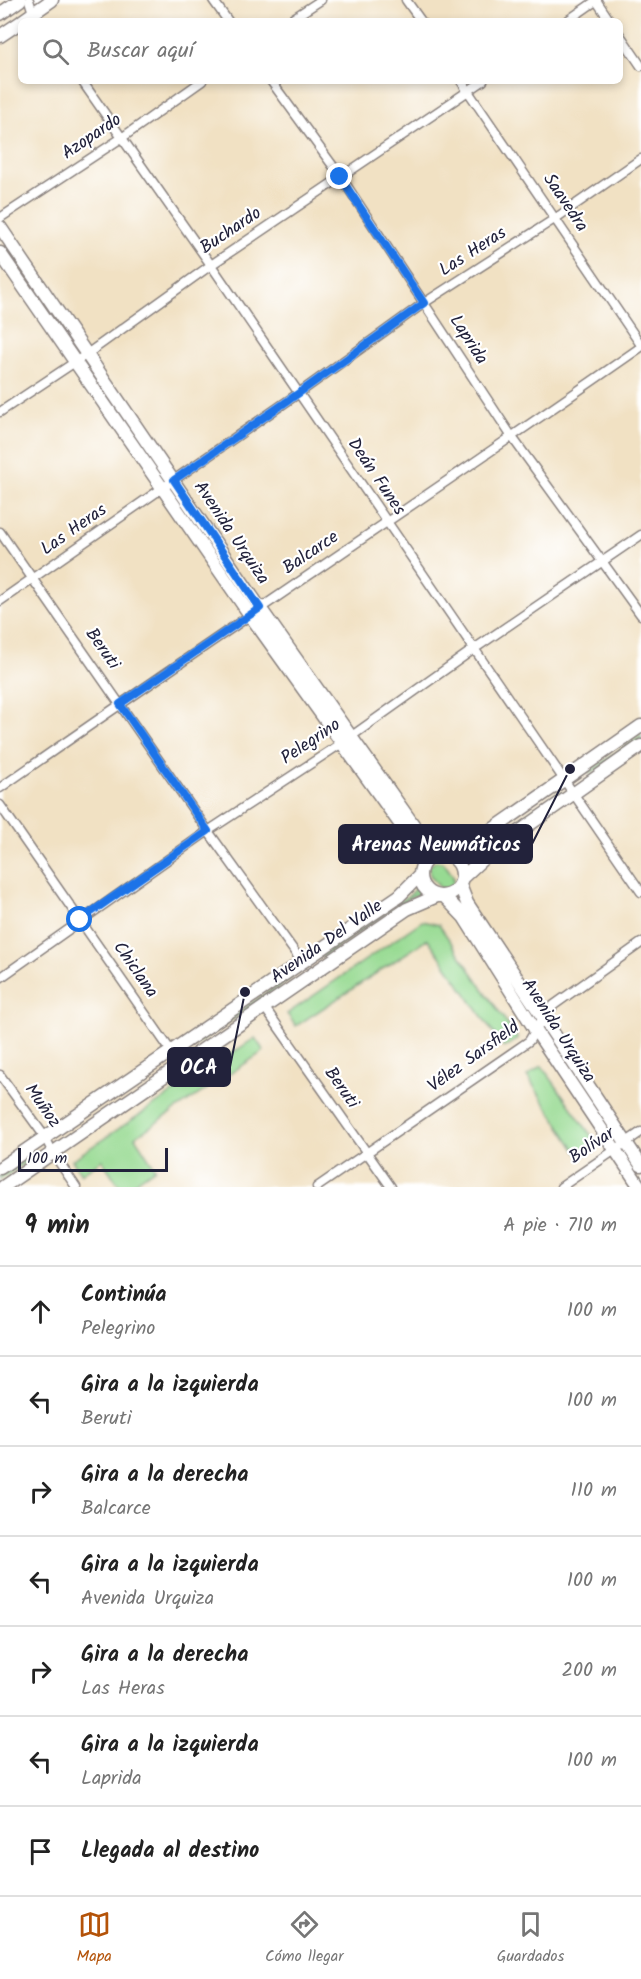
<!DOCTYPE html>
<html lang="es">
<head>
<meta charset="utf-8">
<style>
  :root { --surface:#fff; --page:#f2f2f2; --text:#222; --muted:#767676; --line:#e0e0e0; --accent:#b45309 }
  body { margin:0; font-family:Kalam,sans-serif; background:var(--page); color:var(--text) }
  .scale { position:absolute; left:18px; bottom:15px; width:150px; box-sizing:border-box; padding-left:6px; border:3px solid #22223b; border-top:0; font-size:16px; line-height:21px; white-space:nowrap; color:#22223b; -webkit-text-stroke:4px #fff; paint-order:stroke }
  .stop { position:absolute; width:18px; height:18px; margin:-14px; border:4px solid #1a73e8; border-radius:50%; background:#fff }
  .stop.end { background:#1a73e8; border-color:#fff; box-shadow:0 2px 6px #0008 }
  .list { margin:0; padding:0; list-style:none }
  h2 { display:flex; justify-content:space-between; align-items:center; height:78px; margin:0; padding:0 24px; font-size:26px }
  h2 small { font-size:20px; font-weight:400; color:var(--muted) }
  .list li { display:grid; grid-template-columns:39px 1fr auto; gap:18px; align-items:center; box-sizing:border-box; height:90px; padding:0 24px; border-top:2px solid var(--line) }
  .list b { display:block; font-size:22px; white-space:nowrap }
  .list p { margin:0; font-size:20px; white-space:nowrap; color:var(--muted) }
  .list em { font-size:20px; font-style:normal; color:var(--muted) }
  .icon { flex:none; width:33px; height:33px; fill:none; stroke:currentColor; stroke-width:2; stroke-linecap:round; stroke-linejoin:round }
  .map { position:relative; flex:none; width:641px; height:1187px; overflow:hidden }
  .search { position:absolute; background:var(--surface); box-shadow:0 3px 9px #0003; left:18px; right:18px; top:18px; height:66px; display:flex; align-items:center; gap:15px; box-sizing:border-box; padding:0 21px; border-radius:9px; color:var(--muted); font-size:22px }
  .sheet { height:708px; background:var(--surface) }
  nav { display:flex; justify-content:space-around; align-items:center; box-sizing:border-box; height:84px; border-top:2px solid var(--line); background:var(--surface); font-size:16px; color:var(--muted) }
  nav a { display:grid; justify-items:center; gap:3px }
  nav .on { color:var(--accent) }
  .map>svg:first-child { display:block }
  .grass { fill:#97da92; stroke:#5c7e66; stroke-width:1.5 }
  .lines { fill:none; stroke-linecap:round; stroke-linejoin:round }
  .minor-casing { stroke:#8a827f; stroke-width:11 }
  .secondary-casing { stroke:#8a827f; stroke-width:15 }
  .minor { stroke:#fff; stroke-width:8 }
  .secondary { stroke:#fff; stroke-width:12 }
  .route { stroke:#1a73e8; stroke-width:8 }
  .labels { text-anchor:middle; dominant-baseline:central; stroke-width:4.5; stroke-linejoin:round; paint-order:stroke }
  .street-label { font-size:18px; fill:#22223b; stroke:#fff }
  .leader { fill:none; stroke:#22223b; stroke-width:2 }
  .callout-dot { fill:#22223b; stroke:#fff; stroke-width:2 }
  .callout { fill:#22223b; stroke:#22223b; stroke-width:2 }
  .callout-label { font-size:20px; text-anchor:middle; font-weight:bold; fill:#fff }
</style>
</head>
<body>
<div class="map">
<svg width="641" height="1187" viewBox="0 0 641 1187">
  <rect width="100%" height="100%" fill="#fff"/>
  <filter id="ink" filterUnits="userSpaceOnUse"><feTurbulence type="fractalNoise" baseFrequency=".0167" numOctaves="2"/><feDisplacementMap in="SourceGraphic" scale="12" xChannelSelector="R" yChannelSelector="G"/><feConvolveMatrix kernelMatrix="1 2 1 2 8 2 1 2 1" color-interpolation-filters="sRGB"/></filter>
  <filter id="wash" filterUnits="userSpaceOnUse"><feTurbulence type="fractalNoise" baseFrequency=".008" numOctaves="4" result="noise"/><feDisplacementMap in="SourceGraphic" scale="24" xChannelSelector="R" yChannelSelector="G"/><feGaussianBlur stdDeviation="1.35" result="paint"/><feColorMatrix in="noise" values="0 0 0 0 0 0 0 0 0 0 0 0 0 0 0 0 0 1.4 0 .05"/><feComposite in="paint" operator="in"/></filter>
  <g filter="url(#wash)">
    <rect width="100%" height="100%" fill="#f1e1c3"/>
    <path class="grass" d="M 93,374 L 157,467 L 156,468 L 91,375 Z
      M 641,735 L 641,739 L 590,774 L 588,772 Z
      M 560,791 L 562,793 L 475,853 L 463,867 L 460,860 L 456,856 L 473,851 Z
      M 436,861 L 444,863 L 453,876 L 453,885 L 448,889 L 440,888 L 430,875 L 429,866 Z
      M 418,883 L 426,893 L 413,896 L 323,957 L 321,954 L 411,894 Z
      M 422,921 L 439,925 L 518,1039 L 504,1048 L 428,939 L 296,1026 L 287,1014 Z
      M 291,976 L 292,978 L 196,1045 L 194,1042 Z
      M 548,1035 L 614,1132 L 612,1134 L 545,1037 Z
      M 255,1038 L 264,1051 L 135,1137 L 155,1168 L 128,1187 L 120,1187 L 102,1160 L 81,1174 L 72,1160 Z
      M 542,1066 L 598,1145 L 580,1157 L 527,1076 Z
      M 36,1152 L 38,1154 L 0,1180 L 0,1176 Z"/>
  </g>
  <g filter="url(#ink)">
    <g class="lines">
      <g class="minor-casing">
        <path id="minor" d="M 29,0 L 33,13 L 38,21
          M 213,0 L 228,21
          M 406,0 L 421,21
          M 596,0 L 610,21
          M 289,21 L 321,0
          M 567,21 L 597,0
          M 620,35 L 641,66
          M 82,81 L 211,265 L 641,892
          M 271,81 L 341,177 L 512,437 L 641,615
          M 461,81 L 641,345
          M 0,218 L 123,137 L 202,81
          M 0,412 L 87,354 L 211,265 L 483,81
          M 0,532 L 208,831 L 302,962
          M 0,601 L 299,393 L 424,303 L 556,218 L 641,159
          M 0,788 C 212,639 428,496 641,347
          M 0,805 L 171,1051 L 183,1063
          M 0,978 L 208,831 L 342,743 L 474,649 L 641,535
          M 265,1008 L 391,1187
          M 0,1075 L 45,1137 L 53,1153 L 76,1187
          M 317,1187 L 529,1041 L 544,1016 L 554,1005 L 641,943
          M 561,1187 L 641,1132"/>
      </g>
      <g class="secondary-casing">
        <path id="secondary" d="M 0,14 L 20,0
          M 22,21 L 52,0
          M 0,36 L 21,22
          M 0,227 L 260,608 L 417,830 L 439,855
          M 0,253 L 250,615 L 408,835 L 425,862
          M420 875a21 21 0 1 1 42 0a21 21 0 1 1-42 0Z
          M 444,855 L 482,837 L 641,726
          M 462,878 L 489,853 L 641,746
          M 460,885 L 467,903 L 641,1165
          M 444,896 L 464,917 L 536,1031 L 640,1187
          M 0,1168 L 399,896 L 420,875
          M 3,1187 L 407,909 L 437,896"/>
      </g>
      <use href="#minor" class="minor"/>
      <use href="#secondary" class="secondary"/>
    </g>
  </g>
  <g class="lines" filter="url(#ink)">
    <path class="route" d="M 80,920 L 208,831 L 120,704 L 260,608 L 174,480 L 299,393 L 424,303 L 340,177"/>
  </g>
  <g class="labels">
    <g class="street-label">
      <text transform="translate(92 137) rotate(-34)">Azopardo</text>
      <text transform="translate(565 203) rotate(56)">Saavedra</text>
      <text transform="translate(231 231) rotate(-34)">Buchardo</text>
      <text transform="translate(473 252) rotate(-33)">Las Heras</text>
      <text transform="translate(468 340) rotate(57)">Laprida</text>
      <text transform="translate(376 477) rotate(56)">Deán Funes</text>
      <text transform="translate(74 530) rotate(-35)">Las Heras</text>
      <text transform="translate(231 533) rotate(56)">Avenida Urquiza</text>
      <text transform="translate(311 553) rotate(-34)">Balcarce</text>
      <text transform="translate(102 649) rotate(55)">Beruti</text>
      <text transform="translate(311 742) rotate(-34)">Pelegrino</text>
      <text transform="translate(327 942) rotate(-35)">Avenida Del Valle</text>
      <text transform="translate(135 970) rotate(55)">Chiclana</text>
      <text transform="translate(558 1031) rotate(57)">Avenida Urquiza</text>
      <text transform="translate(474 1057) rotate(-36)">Vélez Sarsfield</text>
      <text transform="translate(341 1088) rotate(55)">Beruti</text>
      <text transform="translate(42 1106) rotate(55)">Muñoz</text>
      <text transform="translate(592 1146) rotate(-34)">Bolívar</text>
    </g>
  </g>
  <path class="leader" d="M570 769L532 844M245 992L230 1067"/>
  <g class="callout-dot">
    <circle cx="570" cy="769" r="6"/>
    <circle cx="245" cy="992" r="6"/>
  </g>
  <g class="callout">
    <rect x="339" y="825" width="193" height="38" rx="6"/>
    <rect x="168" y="1048" width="62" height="38" rx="6"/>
  </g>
  <g class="callout-label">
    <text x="436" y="851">Arenas Neumáticos</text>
    <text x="199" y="1074">OCA</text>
  </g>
</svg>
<div class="scale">100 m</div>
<div class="stop" style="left:80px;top:920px"></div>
<div class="stop end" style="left:340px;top:177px"></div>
<div class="search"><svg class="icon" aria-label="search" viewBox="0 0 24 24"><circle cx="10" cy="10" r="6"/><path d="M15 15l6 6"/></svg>Buscar aquí</div>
</div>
<section class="sheet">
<h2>9 min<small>A pie · 710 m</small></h2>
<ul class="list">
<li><svg class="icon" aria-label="ahead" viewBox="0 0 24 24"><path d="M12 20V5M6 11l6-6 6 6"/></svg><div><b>Continúa</b><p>Pelegrino</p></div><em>100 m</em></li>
<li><svg class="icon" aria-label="left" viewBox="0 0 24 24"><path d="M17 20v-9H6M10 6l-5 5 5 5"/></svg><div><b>Gira a la izquierda</b><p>Beruti</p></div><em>100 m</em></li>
<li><svg class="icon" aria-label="right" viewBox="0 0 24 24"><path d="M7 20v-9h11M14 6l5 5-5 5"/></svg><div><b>Gira a la derecha</b><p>Balcarce</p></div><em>110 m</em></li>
<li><svg class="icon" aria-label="left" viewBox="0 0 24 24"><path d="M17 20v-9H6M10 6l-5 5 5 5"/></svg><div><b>Gira a la izquierda</b><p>Avenida Urquiza</p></div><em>100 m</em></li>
<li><svg class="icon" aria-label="right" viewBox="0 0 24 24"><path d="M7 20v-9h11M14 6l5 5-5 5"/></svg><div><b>Gira a la derecha</b><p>Las Heras</p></div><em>200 m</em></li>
<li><svg class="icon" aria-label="left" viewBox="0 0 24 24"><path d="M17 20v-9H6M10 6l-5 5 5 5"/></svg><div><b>Gira a la izquierda</b><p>Laprida</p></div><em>100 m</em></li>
<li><svg class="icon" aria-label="arrive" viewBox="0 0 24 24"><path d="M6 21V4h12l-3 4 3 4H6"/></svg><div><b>Llegada al destino</b></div></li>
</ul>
</section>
<nav>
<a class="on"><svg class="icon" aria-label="map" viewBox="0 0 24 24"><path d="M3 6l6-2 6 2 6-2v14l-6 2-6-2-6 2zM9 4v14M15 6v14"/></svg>Mapa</a>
<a><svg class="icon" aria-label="directions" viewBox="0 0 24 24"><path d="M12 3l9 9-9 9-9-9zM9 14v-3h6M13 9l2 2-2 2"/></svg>Cómo llegar</a>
<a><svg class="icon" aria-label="saved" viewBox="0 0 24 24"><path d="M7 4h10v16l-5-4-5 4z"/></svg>Guardados</a>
</nav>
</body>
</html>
